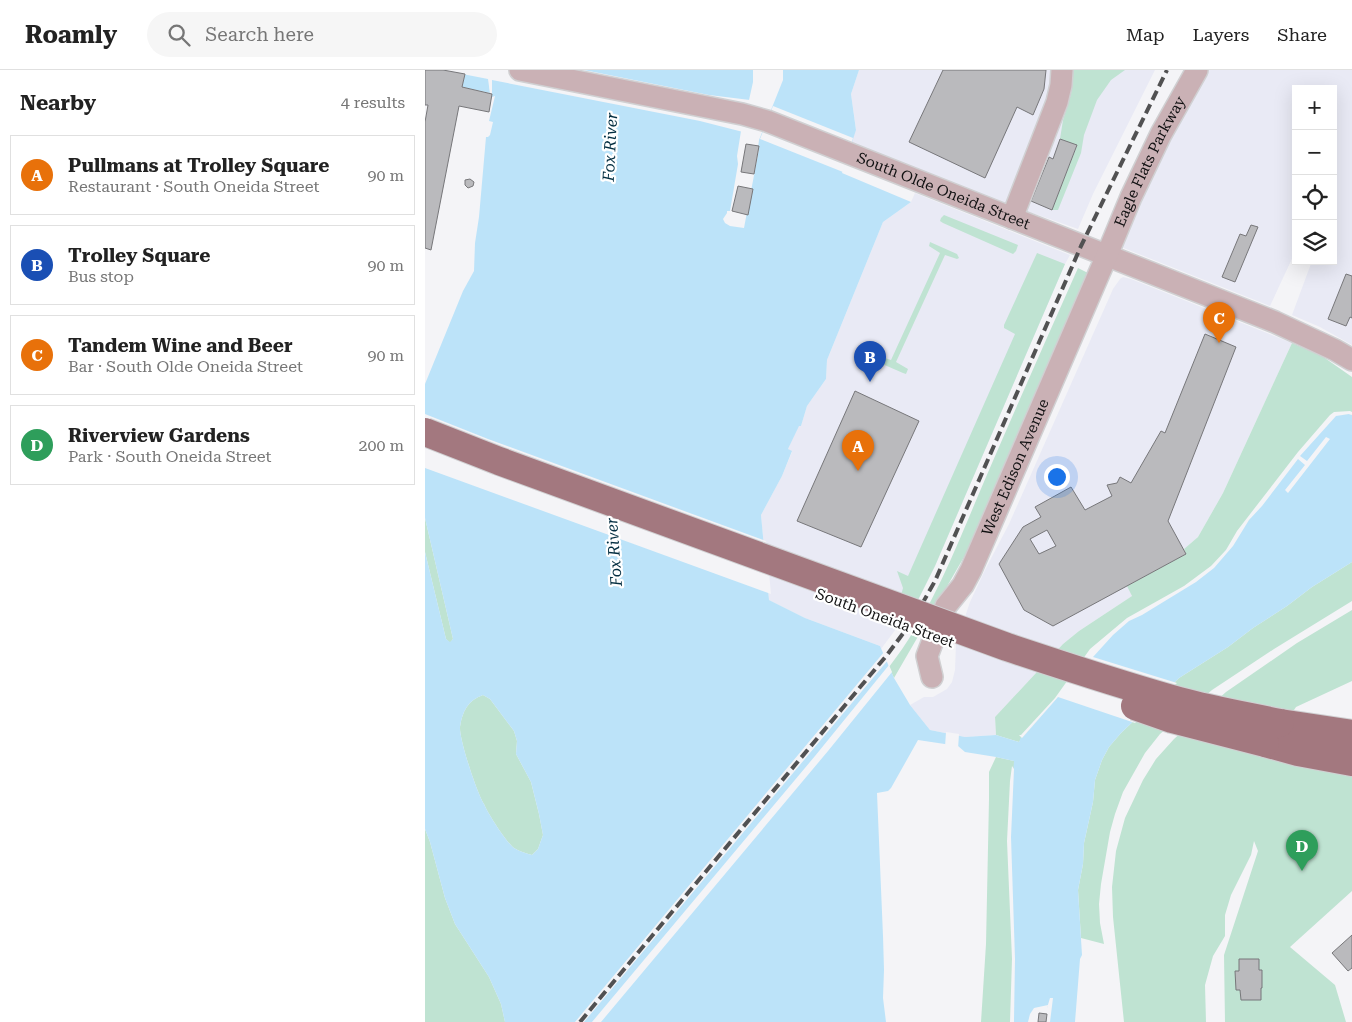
<!DOCTYPE html>
<html lang="en">
<head>
<meta charset="utf-8">
<style>
  :root { --surface:#fff; --page:#f6f6f6; --text:#222; --muted:#767676; --line:#e0e0e0; --accent:#9e6124 }
  body { margin:0; font-family:"Roboto Serif",serif; background:var(--page); color:var(--text) }
  .controls { position:absolute; right:15px; top:15px; display:grid; overflow:hidden; border-radius:0px; box-shadow:0 5px 20px #0002 }
  .controls button { width:45px; height:45px; display:grid; place-items:center; padding:0; border:0; border-bottom:1px solid var(--line); background:var(--surface); color:var(--text); font:25px sans-serif }
  .you { position:absolute; left:631px; top:406px; width:18px; height:18px; margin:-12px; border:4px solid #fff; border-radius:50%; background:#1a73e8; box-shadow:0 0 0 8px #1a73e833 }
  .badge { display:grid; place-items:center; width:32px; height:32px; border-radius:50%; background:var(--accent); color:#fff; font-size:16px; font-weight:700 }
  .pin { position:absolute; translate:-50% -41px; filter:drop-shadow(0 1px 2px #0008) }
  .pin::after { content:''; position:absolute; top:26px; width:18px; height:15px; background:inherit; clip-path:polygon(0 0,100% 0,50% 100%) }
  .list { margin:0; padding:0; list-style:none }
  h2 { display:flex; justify-content:space-between; align-items:center; height:65px; margin:0; padding:0 20px; font-size:21px }
  h2 small { font-size:16px; font-weight:400; color:var(--muted) }
  .list li { display:grid; grid-template-columns:32px 1fr auto; gap:15px; align-items:center; box-sizing:border-box; height:80px; margin:0 10px 10px; padding:0 10px; border:1px solid var(--line); border-radius:0px }
  .list b { display:block; font-size:19px; white-space:nowrap }
  .list p { margin:0; font-size:16px; white-space:nowrap; color:var(--muted) }
  .list em { font-size:16px; font-style:normal; color:var(--muted) }
  .icon { flex:none; width:28px; height:28px; fill:none; stroke:currentColor; stroke-width:2; stroke-linecap:round; stroke-linejoin:round }
  .map { position:relative; flex:none; width:927px; height:952px; overflow:hidden }
  header { display:flex; align-items:center; gap:30px; box-sizing:border-box; height:70px; padding:0 25px; background:var(--surface); border-bottom:1px solid var(--line) }
  header strong { font-size:24px }
  nav { display:flex; gap:28px; margin-inline-start:auto; font-size:18px }
  .search { width:350px; height:45px; background:var(--page); display:flex; align-items:center; gap:12px; box-sizing:border-box; padding:0 18px; border-radius:28px; color:var(--muted); font-size:19px }
  main { display:flex }
  aside { flex:1; background:var(--surface) }
  .map>svg:first-child { display:block }
  .built { fill:#e9eaf5 }
  .green { fill:#bfe3d2 }
  .water { fill:#bce3f9; fill-rule:evenodd }
  .pier { fill:#f4f4f7 }
  .building { fill:#bababd; stroke:#77777a; fill-rule:evenodd }
  .lines { fill:none; stroke-linecap:round; stroke-linejoin:round }
  .minor-casing { stroke:#d0d0d2; stroke-width:24 }
  .major-casing { stroke:#d0d0d2; stroke-width:30 }
  .minor { stroke:#cab1b5; stroke-width:21 }
  .major { stroke:#a3787f; stroke-width:28 }
  .rail { stroke:#515152; stroke-width:4; stroke-dasharray:10 5; stroke-linecap:butt }
  .major-bridge-casing { stroke:#d0d0d2; stroke-width:30; stroke-linecap:butt }
  .major-bridge { stroke:#a3787f; stroke-width:28 }
  .labels { text-anchor:middle; dominant-baseline:central; stroke-width:4.5; stroke-linejoin:round; paint-order:stroke }
  .street-label { font-size:15px; fill:#111112; stroke:#fff }
  .water-label { font-size:16px; font-style:italic; fill:#032e41; stroke:#fff }
</style>
</head>
<body>
<header>
<strong>Roamly</strong>
<div class="search"><svg class="icon" aria-label="search" viewBox="0 0 24 24"><circle cx="10" cy="10" r="6"/><path d="M15 15l6 6"/></svg>Search here</div>
<nav><a>Map</a><a>Layers</a><a>Share</a></nav>
</header>
<main>
<aside>
<h2>Nearby<small>4 results</small></h2>
<ul class="list">
<li><span class="badge" style="background:#e8710a">A</span><div><b>Pullmans at Trolley Square</b><p>Restaurant · South Oneida Street</p></div><em>90 m</em></li>
<li><span class="badge" style="background:#1a4fb4">B</span><div><b>Trolley Square</b><p>Bus stop</p></div><em>90 m</em></li>
<li><span class="badge" style="background:#e8710a">C</span><div><b>Tandem Wine and Beer</b><p>Bar · South Olde Oneida Street</p></div><em>90 m</em></li>
<li><span class="badge" style="background:#2e9e5b">D</span><div><b>Riverview Gardens</b><p>Park · South Oneida Street</p></div><em>200 m</em></li>
</ul>
</aside>
<div class="map">
<svg width="927" height="952" viewBox="0 0 927 952">
  <rect width="100%" height="100%" fill="#f4f4f7"/>
  <path class="built" d="M 434,0 L 730,0 L 668,124 L 653,159 L 616,146 L 571,132 L 426,74 L 431,59 L 426,24 Z
    M 781,0 L 927,0 L 927,275 L 895,257 L 867,245 L 887,191 L 908,191 L 908,135 L 910,130 L 908,129 L 908,19 L 871,19 L 871,180 L 845,236 L 696,177 L 708,139 Z
    M 490,123 L 645,185 L 640,194 L 510,496 L 494,528 L 456,579 L 455,576 L 380,548 L 344,530 L 336,445 L 357,406 L 367,382 L 363,379 L 374,355 L 376,356 L 382,336 L 401,309 L 402,290 L 458,152 L 486,132 Z
    M 698,207 L 706,209 L 867,273 L 798,423 L 773,467 L 759,479 L 761,484 L 703,516 L 707,526 L 654,561 L 638,574 L 570,647 L 571,665 L 540,667 L 505,660 L 485,635 L 499,627 L 508,627 L 522,619 L 527,612 L 530,600 L 531,574 L 545,532 L 560,500 L 584,454 L 688,219 L 695,209 Z"/>
  <path class="green" d="M 648,0 L 700,0 L 686,10 L 672,30 L 659,65 L 656,83 L 633,140 L 627,140 L 652,76 L 635,69 L 638,50 L 646,24 Z
    M 519,145 L 593,175 L 591,181 L 588,184 L 518,153 L 515,151 L 516,148 Z
    M 505,172 L 532,184 L 534,188 L 532,189 L 520,185 L 471,292 L 483,299 L 481,304 L 478,303 L 455,293 L 453,291 L 454,287 L 457,287 L 466,290 L 515,183 L 504,176 Z
    M 612,183 L 640,194 L 510,496 L 494,528 L 484,543 L 474,533 L 478,518 L 472,501 L 483,506 L 590,264 L 579,258 L 579,255 Z
    M 653,198 L 665,204 L 550,468 L 469,608 L 464,597 C 508,541 533,472 561,407 C 591,337 622,268 653,198 Z
    M 867,273 L 897,286 L 927,307 L 927,345 L 924,344 L 787,498 L 631,629 L 594,672 L 571,665 L 570,647 L 638,574 L 654,561 L 707,526 L 702,516 L 761,484 L 759,479 L 773,467 L 798,423 Z
    M 0,448 L 28,569 L 25,573 L 21,569 L 0,482 Z
    M 927,492 L 927,531 L 849,579 L 787,620 L 735,664 L 720,683 L 698,722 L 690,744 L 685,762 L 676,814 L 674,834 L 675,853 L 679,874 L 656,868 L 653,820 L 658,794 L 659,773 L 668,732 L 670,710 L 677,690 L 684,677 L 696,663 L 754,608 L 803,577 L 828,558 L 862,536 L 887,517 Z
    M 927,540 L 927,611 L 871,637 L 839,685 L 927,703 L 927,821 L 865,877 L 910,915 L 921,952 L 800,952 L 799,885 L 833,781 L 829,771 L 826,785 L 806,825 L 800,845 L 800,866 L 788,886 L 780,915 L 781,952 L 699,952 L 688,847 L 687,817 L 691,781 L 700,748 L 718,710 L 731,689 L 749,669 L 801,622 L 872,573 Z
    M 58,625 L 65,629 L 89,661 L 92,671 L 91,684 L 106,712 L 114,744 L 118,765 L 113,779 L 107,785 C 101,783 95,782 89,778 C 82,773 63,744 59,734 C 52,723 34,669 35,657 C 37,642 43,630 58,625 Z
    M 571,687 L 589,691 L 587,952 L 556,952 L 561,874 L 564,729 L 564,702 Z
    M 0,759 L 5,772 L 20,828 L 30,854 L 64,907 L 76,934 L 80,952 L 0,952 Z"/>
  <path class="water" d="M 18,0 L 63,0 L 65,23 L 37,17 L 40,4 Z
    M 67,0 L 328,0 L 328,12 L 324,30 L 316,61 L 312,86 L 313,94 L 305,141 L 302,141 L 302,143 L 298,149 L 300,153 L 305,156 L 319,158 L 334,79 L 333,78 L 334,70 L 358,10 L 358,0 L 434,0 L 426,24 L 431,60 L 417,103 L 486,132 L 458,152 L 402,290 L 401,309 L 382,336 L 376,356 L 374,356 L 363,379 L 367,381 L 357,406 L 336,445 L 344,530 L 380,548 L 455,576 L 469,608 L 485,635 L 505,660 L 540,667 L 571,665 L 594,672 L 596,667 L 597,668 L 631,629 L 666,582 L 703,550 L 760,518 L 787,498 L 875,384 L 909,345 L 924,344 L 927,345 L 927,492 L 887,517 L 862,536 L 828,558 L 803,577 L 754,608 L 696,663 L 684,677 L 677,690 L 670,710 L 668,732 L 659,773 L 658,794 L 653,820 L 657,885 L 655,889 L 650,952 L 625,952 L 628,928 L 625,928 L 622,938 L 612,938 L 604,952 L 587,952 L 589,926 L 584,771 L 589,691 L 571,687 L 540,682 L 533,676 L 493,670 L 466,718 L 463,721 L 452,723 L 458,866 L 459,900 L 458,928 L 461,952 L 80,952 L 76,934 L 64,907 L 30,854 L 20,828 L 5,772 L 0,759 L 0,482 L 21,569 L 25,572 L 28,569 L 0,448 L 0,314 L 38,221 L 49,201 L 50,173 L 54,147 L 61,67 L 63,67 L 65,65 L 68,52 L 64,51 L 70,26 L 67,27 ZM 58,625 L 65,629 L 89,661 L 92,671 L 91,684 L 106,712 L 114,744 L 118,765 L 113,779 L 107,785 C 101,783 95,782 89,778 C 82,773 63,744 59,734 C 52,723 34,669 35,657 C 37,642 43,630 58,625 Z"/>
  <path class="pier" d="M 17,0 L 159,0 L 284,25 L 325,30 L 318,62 L 275,51 L 67,10 L 67,24 L 65,23 L 63,9 Z
    M 348,36 L 428,68 L 418,102 L 335,69 Z
    M 925,341 L 927,342 L 927,345 L 924,344 L 911,346 L 875,386 L 882,391 L 901,367 L 905,369 L 863,423 L 860,420 L 880,395 L 873,389 L 837,436 L 824,450 L 808,476 L 789,498 L 771,512 L 717,545 L 704,551 L 688,565 L 668,587 L 752,613 L 710,653 L 633,627 L 597,668 L 594,665 L 596,665 L 630,628 L 665,579 L 702,548 L 759,516 L 786,496 L 801,480 L 812,461 L 873,382 L 905,345 L 909,342 Z
    M 0,344 L 63,369 L 341,471 L 346,524 L 0,398 Z
    M 459,582 L 463,590 L 159,952 L 150,952 Z
    M 464,595 L 467,602 L 403,681 L 176,952 L 167,952 L 390,686 Z
    M 521,662 L 534,664 L 533,679 L 520,677 Z
    M 587,696 L 589,699 L 586,767 L 590,889 L 589,949 L 589,952 L 585,952 L 587,889 L 582,771 L 585,711 Z
    M 623,935 L 622,940 L 613,940 L 609,944 L 606,952 L 603,952 L 605,944 L 609,938 Z"/>
  <path class="building" d="M 0,0 L 18,0 L 40,4 L 37,17 L 67,24 L 64,42 L 34,36 L 6,180 L 0,178 L 0,52 L 3,35 L 0,35 Z
    M 518,0 L 621,0 L 619,19 L 608,45 L 592,37 L 560,108 L 484,72 Z
    M 635,69 L 652,75 L 627,140 L 606,131 L 624,87 L 628,89 Z
    M 321,74 L 334,76 L 329,104 L 316,102 Z
    M 45,109 L 49,112 L 48,116 L 43,118 L 40,115 L 40,110 Z
    M 313,116 L 328,119 L 323,145 L 307,141 Z
    M 826,155 L 833,157 L 810,212 L 797,207 L 815,164 L 821,166 Z
    M 921,204 L 927,206 L 927,248 L 925,247 L 921,256 L 903,249 Z
    M 780,264 L 811,277 L 743,451 L 761,484 L 628,556 L 599,540 L 574,494 L 598,457 L 616,447 L 610,437 L 646,417 L 660,440 L 687,426 L 682,415 L 692,413 L 695,407 L 706,413 L 736,361 L 740,363 ZM 622,460 L 631,476 L 614,484 L 605,469 Z
    M 430,321 L 494,351 L 436,477 L 372,451 Z
    M 927,865 L 927,898 L 923,901 L 907,883 Z
    M 814,889 L 834,889 L 834,900 L 837,900 L 837,918 L 836,918 L 836,930 L 816,930 L 815,920 L 811,920 L 810,901 L 814,901 Z
    M 614,943 L 622,944 L 621,952 L 613,952 Z"/>
  <g class="lines">
    <g class="minor-casing">
      <g id="minor">
        <path id="s1" d="M 95,0 L 317,44 L 342,51 L 850,252 L 910,280 L 927,290"/>
        <path d="M 587,148 L 632,32 L 636,15 L 637,0"/>
        <path id="s2" d="M 507,607 L 502,586 L 521,536 L 538,515 L 546,500 L 682,185 L 706,127 L 736,64 L 772,0"/>
      </g>
    </g>
    <g class="major-casing">
      <path id="major" d="M 855,653 L 927,664
        M 840,673 L 873,682 L 927,692"/>
    </g>
    <use href="#minor" class="minor"/>
    <use href="#major" class="major"/>
    <path class="rail" d="M 155,952 L 426,628 L 462,585 L 488,550 L 510,511 L 656,176 L 742,0"/>
    <g class="major-bridge-casing">
      <path id="major-bridge" d="M 0,362 L 74,391 L 582,577 C 639,596 696,615 754,631 C 787,640 822,646 855,653
        M 710,636 L 747,649 L 840,673"/>
    </g>
    <use href="#major-bridge" class="major-bridge"/>
  </g>
  <g class="labels">
    <g class="street-label">
      <text stroke="none"><textPath href="#s2" startOffset="565">Eagle Flats Parkway</textPath></text>
      <text stroke="none"><textPath href="#s1" startOffset="442">South Olde Oneida Street</textPath></text>
      <text stroke="none"><textPath href="#s2" startOffset="231">West Edison Avenue</textPath></text>
      <text transform="translate(460 548) rotate(20)">South Oneida Street</text>
    </g>
    <g class="water-label">
      <text transform="translate(185 77) rotate(-87)">Fox River</text>
      <text transform="translate(189 482) rotate(-94)">Fox River</text>
    </g>
  </g>
</svg>
<div class="controls">
<button>+</button>
<button>−</button>
<button><svg class="icon" aria-label="locate" viewBox="0 0 24 24"><circle cx="12" cy="12" r="6"/><path d="M12 2v4M12 18v4M2 12h4M18 12h4"/></svg></button>
<button><svg class="icon" aria-label="layers" viewBox="0 0 24 24"><path d="M12 4l9 5-9 5-9-5zM3 14l9 5 9-5"/></svg></button>
</div>
<div class="you"></div>
<div class="pin badge" style="left:433px;top:401px;background:#e8710a">A</div>
<div class="pin badge" style="left:445px;top:312px;background:#1a4fb4">B</div>
<div class="pin badge" style="left:794px;top:273px;background:#e8710a">C</div>
<div class="pin badge" style="left:877px;top:801px;background:#2e9e5b">D</div>
</div>
</main>
</body>
</html>
